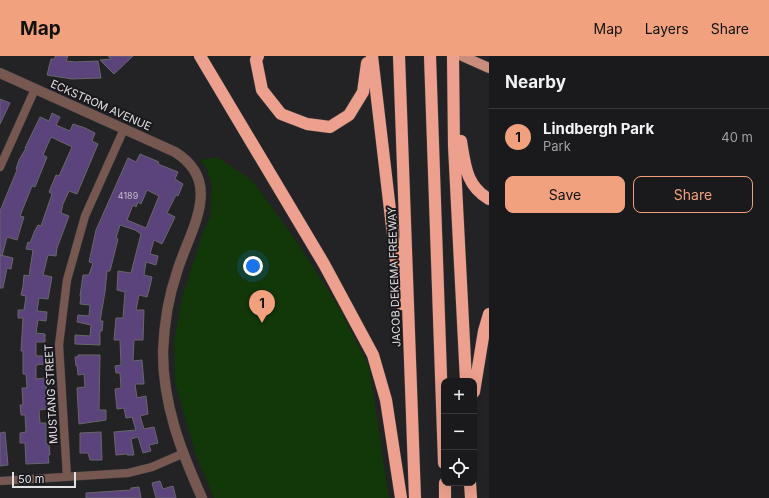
<!DOCTYPE html>
<html lang="en">
<head>
<meta charset="utf-8">
<style>
  :root { --surface:#1a1a1c; --page:#232325; --text:#f1f3f6; --muted:#9fa1a3; --line:#38383b; --accent:#f1a17d }
  body { margin:0; font-family:Inter,sans-serif; background:var(--page); color:var(--text) }
  .controls { position:absolute; right:12px; bottom:12px; display:grid; overflow:hidden; border-radius:8px; box-shadow:0 4px 16px #0002 }
  .controls button { width:36px; height:36px; display:grid; place-items:center; padding:0; border:0; border-bottom:1px solid var(--line); background:var(--surface); color:var(--text); font:20px sans-serif }
  .scale { position:absolute; left:12px; bottom:10px; width:64px; box-sizing:border-box; padding-left:4px; border:2px solid #e1e0e2; border-top:0; font-size:11px; line-height:14px; white-space:nowrap; color:#e1e0e2; -webkit-text-stroke:3px #1a181c; paint-order:stroke }
  .you { position:absolute; left:253px; top:210px; width:14px; height:14px; margin:-10px; border:3px solid #fff; border-radius:50%; background:#1a73e8; box-shadow:0 0 0 6px #1a73e833 }
  .badge { display:grid; place-items:center; width:26px; height:26px; border-radius:50%; background:var(--accent); color:#111; font-size:13px; font-weight:700 }
  .pin { position:absolute; translate:-50% -33px; filter:drop-shadow(0 1px 2px #0008) }
  .pin::after { content:''; position:absolute; top:21px; width:14px; height:12px; background:inherit; clip-path:polygon(0 0,100% 0,50% 100%) }
  .list { margin:0; padding:0; list-style:none }
  h2 { display:flex; justify-content:space-between; align-items:center; height:52px; margin:0; padding:0 16px; font-size:17px }
  h2 small { font-size:13px; font-weight:400; color:var(--muted) }
  .list li { display:grid; grid-template-columns:26px 1fr auto; gap:12px; align-items:center; box-sizing:border-box; height:56px; padding:0 16px; border-top:1px solid var(--line) }
  .list b { display:block; font-size:15px; white-space:nowrap }
  .list p { margin:0; font-size:13px; white-space:nowrap; color:var(--muted) }
  .list em { font-size:13px; font-style:normal; color:var(--muted) }
  .actions { display:flex; gap:8px; padding:12px 16px }
  .actions a { flex:1; padding:9px 0; border:1px solid var(--accent); border-radius:8px; text-align:center; font-size:14px; color:var(--accent) }
  .actions .main { background:var(--accent); color:#111 }
  .icon { flex:none; width:22px; height:22px; fill:none; stroke:currentColor; stroke-width:2; stroke-linecap:round; stroke-linejoin:round }
  .map { position:relative; flex:none; width:489px; height:442px; overflow:hidden }
  header { display:flex; align-items:center; gap:24px; box-sizing:border-box; height:56px; padding:0 20px; background:var(--accent); color:#111 }
  header strong { font-size:19px }
  nav { display:flex; gap:22px; margin-inline-start:auto; font-size:14px }
  main { display:flex }
  aside { flex:1; background:var(--surface) }
  .map>svg:first-child { display:block }
  .green { fill:#123709 }
  .building { fill:#5b437c; stroke:#68676b; fill-rule:evenodd }
  .lines { fill:none; stroke-linecap:round; stroke-linejoin:round }
  .minor-casing { stroke:#3e3d3f; stroke-width:9 }
  .tertiary-casing { stroke:#3e3d3f; stroke-width:11 }
  .primary-casing { stroke:#3e3d3f; stroke-width:11 }
  .motorway-casing { stroke:#3e3d3f; stroke-width:13 }
  .minor { stroke:#765850; stroke-width:8 }
  .tertiary { stroke:#765850; stroke-width:10 }
  .primary { stroke:#ca8c7b; stroke-width:10 }
  .motorway { stroke:#eca08d; stroke-width:12 }
  .labels { text-anchor:middle; dominant-baseline:central; stroke-width:4; stroke-linejoin:round; paint-order:stroke }
  .number-label { font-size:9px; fill:#c0b9c8 }
  .street-label { font-size:11px; fill:#e1e0e2; stroke:#1a181c }
</style>
</head>
<body>
<header>
<strong>Map</strong>
<nav><a>Map</a><a>Layers</a><a>Share</a></nav>
</header>
<main>
<div class="map">
<svg width="489" height="442" viewBox="0 0 489 442">
  <rect width="100%" height="100%" fill="#232225"/>
  <path class="green" d="M 217,101 L 252,124 L 295,183 L 338,250 L 369,310 L 389,442 L 214,442 L 196,399 L 175,327 L 174,285 L 183,238 L 202,179 L 210,160 L 212,130 L 207,113 L 200,104 Z"/>
  <path class="building" d="M 55,0 L 68,0 L 66,5 L 75,6 L 98,5 L 101,22 L 72,23 L 47,19 L 51,3 L 55,3 Z
    M 108,0 L 133,0 L 114,18 L 100,4 L 111,3 Z
    M 0,43 L 10,47 L 0,68 Z
    M 52,57 L 60,61 L 56,69 L 70,75 L 73,68 L 85,72 L 95,77 L 92,85 L 98,88 L 77,138 L 69,135 L 63,148 L 61,157 L 69,160 L 57,192 L 56,200 L 48,199 L 43,219 L 52,221 L 48,243 L 39,242 L 37,255 L 47,256 L 46,265 L 38,264 L 36,277 L 45,278 L 45,286 L 36,286 L 36,300 L 44,300 L 44,308 L 36,309 L 36,323 L 46,322 L 47,353 L 39,354 L 40,367 L 46,367 L 46,388 L 49,388 L 50,399 L 48,399 L 49,407 L 26,408 L 25,387 L 20,387 L 20,377 L 26,376 L 25,359 L 21,359 L 20,349 L 23,349 L 22,332 L 27,332 L 26,318 L 23,318 L 23,295 L 21,295 L 23,262 L 18,262 L 18,254 L 24,254 L 26,240 L 21,239 L 23,230 L 24,219 L 29,220 L 33,194 L 26,193 L 28,186 L 30,187 L 35,174 L 38,169 L 41,170 L 52,138 L 49,136 L 56,119 L 59,120 L 72,91 L 51,81 L 43,99 L 47,101 L 35,131 L 32,130 L 20,160 L 24,161 L 17,184 L 7,181 L 2,200 L 0,199 L 0,155 L 17,114 L 16,113 L 19,104 L 26,92 L 25,92 L 40,61 L 49,65 Z
    M 140,98 L 159,106 L 158,108 L 178,116 L 175,123 L 183,128 L 178,140 L 176,139 L 167,157 L 175,161 L 162,188 L 154,184 L 150,198 L 158,200 L 156,209 L 146,206 L 144,219 L 152,221 L 150,230 L 147,241 L 139,239 L 136,254 L 144,254 L 143,284 L 134,284 L 133,305 L 142,304 L 144,328 L 135,328 L 137,342 L 146,340 L 148,358 L 140,360 L 144,373 L 154,371 L 158,387 L 149,389 L 151,395 L 143,397 L 138,381 L 131,383 L 134,399 L 127,399 L 127,398 L 116,399 L 114,376 L 136,374 L 132,361 L 126,362 L 124,352 L 117,353 L 115,333 L 121,332 L 120,317 L 116,317 L 115,310 L 121,309 L 120,284 L 114,284 L 116,262 L 123,262 L 125,236 L 117,234 L 118,215 L 131,217 L 141,178 L 135,174 L 120,169 L 116,182 L 118,183 L 110,215 L 107,215 L 105,236 L 100,265 L 103,265 L 102,275 L 100,275 L 100,289 L 75,288 L 75,279 L 90,280 L 91,269 L 77,266 L 78,259 L 89,260 L 90,249 L 80,248 L 81,240 L 80,240 L 83,219 L 89,219 L 93,207 L 89,206 L 96,174 L 128,102 L 136,106 ZM 147,134 L 159,140 L 146,172 L 127,164 L 133,149 L 136,151 L 138,146 L 141,148 Z
    M 0,199 L 13,202 L 11,213 L 7,212 L 3,232 L 0,232 Z
    M 78,299 L 100,299 L 99,354 L 106,354 L 106,364 L 79,368 L 77,332 L 85,331 L 84,318 L 78,319 L 77,309 L 76,310 L 75,301 L 78,301 Z
    M 5,376 L 8,409 L 0,410 L 0,377 Z
    M 101,376 L 102,404 L 90,404 L 88,397 L 80,397 L 80,377 Z
    M 160,425 L 163,433 L 173,430 L 176,442 L 156,442 L 152,427 Z
    M 139,431 L 141,442 L 86,442 L 86,437 L 131,434 L 131,432 Z"/>
  <g class="lines">
    <g class="minor-casing">
      <path id="minor" d="M 0,111 L 35,33
        M 67,421 L 59,289 L 67,224 L 85,160 L 124,73
        M 0,425 L 128,417 L 152,411 L 182,398"/>
    </g>
    <g class="tertiary-casing">
      <path id="tertiary" d="M 0,17 L 175,96 C 225,127 189,175 177,216 C 168,242 164,269 163,296 C 163,349 181,395 202,442"/>
    </g>
    <g class="primary-casing">
      <path id="primary" d="M 462,0 L 489,12"/>
    </g>
    <g class="motorway-casing">
      <path id="motorway" d="M 200,0 L 324,208 L 373,299 L 386,344 L 401,442
        M 258,0 L 256,4 L 262,34 L 281,58 L 307,68 L 330,71 L 349,59 L 363,36 L 367,7
        M 372,0 L 401,248
        M 399,0 L 415,442
        M 430,0 L 444,407
        M 453,0 L 454,90 L 466,325
        M 461,85 C 465,109 466,130 489,143
        M 474,336 L 484,275 L 489,258
        M 445,427 L 445,442
        M 470,427 L 471,442"/>
    </g>
    <use href="#minor" class="minor"/>
    <use href="#tertiary" class="tertiary"/>
    <use href="#primary" class="primary"/>
    <use href="#motorway" class="motorway"/>
  </g>
  <g class="labels">
    <g class="number-label">
      <text x="128" y="139">4189</text>
    </g>
    <g class="street-label">
      <text transform="translate(101 49) rotate(24)">ECKSTROM AVENUE</text>
      <text transform="translate(394 221) rotate(-92)">JACOB DEKEMA FREEWAY</text>
      <text transform="translate(51 338) rotate(-93)">MUSTANG STREET</text>
    </g>
  </g>
</svg>
<div class="controls">
<button>+</button>
<button>−</button>
<button><svg class="icon" aria-label="locate" viewBox="0 0 24 24"><circle cx="12" cy="12" r="6"/><path d="M12 2v4M12 18v4M2 12h4M18 12h4"/></svg></button>
</div>
<div class="scale">50 m</div>
<div class="you"></div>
<div class="pin badge" style="left:262px;top:267px">1</div>
</div>
<aside>
<h2>Nearby<small></small></h2>
<ul class="list">
<li><span class="badge">1</span><div><b>Lindbergh Park</b><p>Park</p></div><em>40 m</em></li>
</ul>
<div class="actions"><a class="main">Save</a><a>Share</a></div>
</aside>
</main>
</body>
</html>
